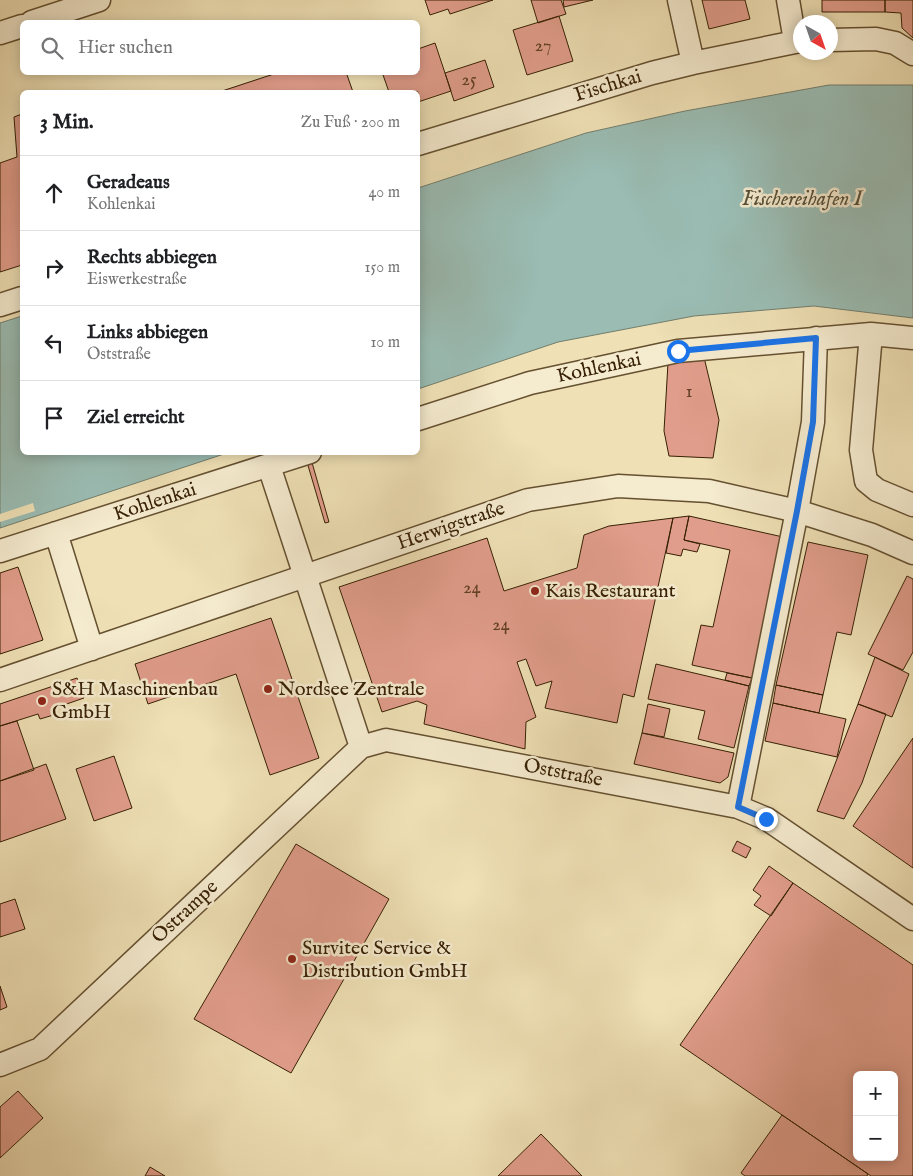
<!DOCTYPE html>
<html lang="de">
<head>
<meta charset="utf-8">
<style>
  :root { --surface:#fff; --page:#f6f6f6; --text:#202124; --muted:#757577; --line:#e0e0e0 }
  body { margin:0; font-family:"IM FELL English",serif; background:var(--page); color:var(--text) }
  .controls { position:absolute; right:15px; bottom:15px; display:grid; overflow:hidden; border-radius:8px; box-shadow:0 2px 12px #0003 }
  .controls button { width:45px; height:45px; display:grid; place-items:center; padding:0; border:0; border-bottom:1px solid var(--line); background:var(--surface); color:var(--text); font:25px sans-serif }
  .compass { position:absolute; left:793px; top:15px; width:45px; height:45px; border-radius:50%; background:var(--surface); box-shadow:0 2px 12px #0003; rotate:140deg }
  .stop { position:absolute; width:15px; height:15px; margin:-11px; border:4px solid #1a73e8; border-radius:50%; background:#fff }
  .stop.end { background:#1a73e8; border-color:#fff; box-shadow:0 1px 5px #0008 }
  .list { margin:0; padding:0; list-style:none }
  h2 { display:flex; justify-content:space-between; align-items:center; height:65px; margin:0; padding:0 20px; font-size:21px }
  h2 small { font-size:16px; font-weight:400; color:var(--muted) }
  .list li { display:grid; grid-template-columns:32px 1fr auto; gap:15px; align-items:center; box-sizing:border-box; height:75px; padding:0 20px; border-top:1px solid var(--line) }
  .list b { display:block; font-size:19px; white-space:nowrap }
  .list p { margin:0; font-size:16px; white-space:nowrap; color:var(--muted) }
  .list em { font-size:16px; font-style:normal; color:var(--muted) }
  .icon { flex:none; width:28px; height:28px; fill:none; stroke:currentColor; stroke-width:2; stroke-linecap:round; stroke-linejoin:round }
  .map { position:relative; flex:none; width:913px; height:1176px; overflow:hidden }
  .search { position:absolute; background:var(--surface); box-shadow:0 2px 12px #0003; left:20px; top:20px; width:400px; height:55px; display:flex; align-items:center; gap:12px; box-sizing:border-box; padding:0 18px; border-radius:8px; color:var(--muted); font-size:19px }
  .panel { position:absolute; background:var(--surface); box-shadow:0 2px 12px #0003; left:20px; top:90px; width:400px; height:365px; border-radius:8px }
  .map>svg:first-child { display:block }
  .water { fill:#9abcb3; stroke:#727e6d }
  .pier { fill:#efe0b5 }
  .building { fill:#e19d8b; stroke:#372004; fill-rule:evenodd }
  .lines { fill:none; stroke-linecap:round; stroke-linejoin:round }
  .minor-casing { stroke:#655030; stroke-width:25 }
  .minor { stroke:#f5ebcf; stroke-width:22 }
  .route { stroke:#1a73e8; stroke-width:6 }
  .poi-dot { fill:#8f2418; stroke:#f5ebcf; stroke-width:2 }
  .labels { text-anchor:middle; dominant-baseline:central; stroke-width:5; stroke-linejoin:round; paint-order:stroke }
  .number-label { font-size:18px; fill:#623f26 }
  .street-label { font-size:20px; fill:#372004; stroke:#f5ebcf }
  .poi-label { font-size:20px; fill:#372004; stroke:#f5ebcf; text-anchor:start }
  .water-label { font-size:21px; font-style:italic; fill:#554f39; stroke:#f5ebcf }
</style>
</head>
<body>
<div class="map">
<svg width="913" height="1176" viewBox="0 0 913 1176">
  <rect width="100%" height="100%" fill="#efe0b5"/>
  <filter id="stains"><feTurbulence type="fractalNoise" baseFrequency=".004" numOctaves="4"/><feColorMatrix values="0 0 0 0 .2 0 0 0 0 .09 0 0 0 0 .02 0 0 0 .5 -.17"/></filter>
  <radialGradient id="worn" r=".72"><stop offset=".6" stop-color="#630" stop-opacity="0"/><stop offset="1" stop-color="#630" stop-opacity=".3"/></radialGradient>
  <path class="water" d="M 829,85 L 913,85 L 913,318 L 814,306 L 694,316 L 558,342 L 418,389 L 418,188 L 586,133 L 685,111 Z
    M 22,316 L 22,452 L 227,453 L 0,528 L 0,323 Z"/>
  <path class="pier" d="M 33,503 L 35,511 L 0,522 L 0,514 Z"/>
  <path class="building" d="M 425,0 L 493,0 L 450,14 L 448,9 L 430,15 Z
    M 531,0 L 561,0 L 566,14 L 538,23 Z
    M 563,0 L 593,0 L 564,7 Z
    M 702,0 L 745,0 L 750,19 L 709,29 Z
    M 822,0 L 885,0 L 885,12 L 822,12 Z
    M 885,0 L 913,0 L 913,38 L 902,28 L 901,13 L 885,12 Z
    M 559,16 L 573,61 L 527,75 L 513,30 Z
    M 435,43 L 451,91 L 418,102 L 418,92 L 389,92 L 382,72 L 418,72 L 418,49 Z
    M 485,60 L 494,87 L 454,101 L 445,73 Z
    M 280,72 L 346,72 L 353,92 L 219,92 Z
    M 22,114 L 22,265 L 0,272 L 0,163 L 17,157 L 14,117 Z
    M 703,353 L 719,420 L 713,458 L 669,456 L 664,431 L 668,363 Z
    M 304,452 L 309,452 L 329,522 L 325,523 Z
    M 689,516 L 783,537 L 752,678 L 692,665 L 701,625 L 713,627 L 730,550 L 684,540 Z
    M 689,516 L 684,540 L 700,544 L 697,552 L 683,549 L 681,556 L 666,553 L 673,518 Z
    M 673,518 L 634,697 L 623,694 L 617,723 L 545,708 L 552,681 L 536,686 L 526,659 L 517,662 L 536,717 L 526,722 L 525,749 L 424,724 L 427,705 L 417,701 L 382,712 L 339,587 L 487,538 L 504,591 L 577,568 L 584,535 L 609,526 Z
    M 808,542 L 868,555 L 851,635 L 837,632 L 823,695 L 776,685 Z
    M 18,567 L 43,640 L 0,654 L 0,573 Z
    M 907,576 L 913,579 L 913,652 L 903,670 L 868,654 Z
    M 271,618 L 319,758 L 270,775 L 236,674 L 148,704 L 135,664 Z
    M 875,657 L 909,674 L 892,717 L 858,704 Z
    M 656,664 L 749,686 L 734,748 L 698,739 L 705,711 L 648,699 Z
    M 727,673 L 752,678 L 749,686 L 725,680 Z
    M 77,678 L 84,698 L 55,708 L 57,714 L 40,719 L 38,714 L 0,726 L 0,704 Z
    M 776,685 L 823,695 L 819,713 L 773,703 Z
    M 773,703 L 846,719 L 837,757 L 765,741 Z
    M 648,704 L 670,709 L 664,737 L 642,733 Z
    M 858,704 L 886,714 L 862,783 L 844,819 L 817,811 Z
    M 17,721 L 34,770 L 0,781 L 0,726 Z
    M 642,733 L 734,753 L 728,777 L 720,783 L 634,764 Z
    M 913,738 L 913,868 L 853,826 Z
    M 114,756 L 132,808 L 94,821 L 76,769 Z
    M 46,764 L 66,819 L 0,842 L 0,781 Z
    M 737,841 L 751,848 L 746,858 L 732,851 Z
    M 296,844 L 389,899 L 291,1073 L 194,1019 Z
    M 769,866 L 793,883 L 771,916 L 754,905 L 761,896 L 753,890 Z
    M 793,883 L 913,965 L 913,1176 L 871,1176 L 680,1045 ZM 857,1075 L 894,1075 L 894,1157 L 857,1157 Z
    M 15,899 L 25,929 L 0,937 L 0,904 Z
    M 0,986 L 7,1007 L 0,1010 Z
    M 18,1091 L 43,1118 L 0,1158 L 0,1107 Z
    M 782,1115 L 868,1174 L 867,1176 L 745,1176 L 741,1173 Z
    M 541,1134 L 582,1176 L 498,1176 Z
    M 150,1167 L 165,1176 L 145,1176 Z"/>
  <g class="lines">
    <g class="minor-casing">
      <path id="minor" d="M 679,0 L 693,63
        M 788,0 L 795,41
        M 32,22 L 99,0
        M 0,33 L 22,26
        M 830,40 L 876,39 L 895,43 L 913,54
        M 418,144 L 652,73 L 693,63 L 800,41
        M 0,305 L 22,298
        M 871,334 L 861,450 L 866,481 L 877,490 L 913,505
        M 418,419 L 530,383 L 678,351 L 871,334 L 913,338
        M 269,466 L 361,747
        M 56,533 L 92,649
        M 0,551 L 310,452
        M 0,680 L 528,500 L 618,486 L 709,491 L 797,511 L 872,535 L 913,553
        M 738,807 L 797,511 L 813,422 L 816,338
        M 0,1065 L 40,1049 L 361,747 L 386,740 L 738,807 L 767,819 L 913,919"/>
    </g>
    <use href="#minor" class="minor"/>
  </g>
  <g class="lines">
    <path class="route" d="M 678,351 L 816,338 L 813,422 L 797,511 L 738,807 L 766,819"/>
  </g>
  <g class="poi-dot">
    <circle cx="535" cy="591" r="5"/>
    <circle cx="268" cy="689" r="5"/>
    <circle cx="42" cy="701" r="5"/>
    <circle cx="292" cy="959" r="5"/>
  </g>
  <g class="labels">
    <g class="number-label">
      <text x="543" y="46">27</text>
      <text x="469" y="80">25</text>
      <text x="689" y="392">1</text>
      <text x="472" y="588">24</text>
      <text x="501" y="625">24</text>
    </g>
    <g class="street-label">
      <text transform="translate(608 86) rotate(-17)">Fischkai</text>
      <text transform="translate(599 368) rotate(-12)">Kohlenkai</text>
      <text transform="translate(155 502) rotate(-18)">Kohlenkai</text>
      <text transform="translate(451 526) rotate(-19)">Herwigstraße</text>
      <text transform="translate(563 773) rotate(11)">Oststraße</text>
      <text transform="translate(185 912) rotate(-43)">Ostrampe</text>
    </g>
    <g class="poi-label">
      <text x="545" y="591">Kais Restaurant</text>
      <text x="52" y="689">S&amp;H Maschinenbau<tspan x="52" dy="23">GmbH</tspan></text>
      <text x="278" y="689">Nordsee Zentrale</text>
      <text x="302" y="948">Survitec Service &amp;<tspan x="302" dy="23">Distribution GmbH</tspan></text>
    </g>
    <g class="water-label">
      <text x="802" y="199">Fischereihafen I</text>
    </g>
  </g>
  <rect width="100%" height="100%" filter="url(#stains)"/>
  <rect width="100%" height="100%" fill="url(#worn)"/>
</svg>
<div class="controls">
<button>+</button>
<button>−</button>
</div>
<svg class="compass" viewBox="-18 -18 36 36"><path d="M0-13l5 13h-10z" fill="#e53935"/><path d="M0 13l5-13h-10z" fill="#757577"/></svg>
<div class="stop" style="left:678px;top:351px"></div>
<div class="stop end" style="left:766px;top:819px"></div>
<div class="search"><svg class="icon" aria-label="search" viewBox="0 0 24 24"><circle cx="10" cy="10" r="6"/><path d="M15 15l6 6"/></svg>Hier suchen</div>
<section class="panel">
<h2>3 Min.<small>Zu Fuß · 200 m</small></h2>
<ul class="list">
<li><svg class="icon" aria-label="ahead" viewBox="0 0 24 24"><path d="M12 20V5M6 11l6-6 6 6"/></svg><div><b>Geradeaus</b><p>Kohlenkai</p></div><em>40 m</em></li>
<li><svg class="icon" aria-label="right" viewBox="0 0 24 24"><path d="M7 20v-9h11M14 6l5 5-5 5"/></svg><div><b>Rechts abbiegen</b><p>Eiswerkestraße</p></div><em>150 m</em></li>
<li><svg class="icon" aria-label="left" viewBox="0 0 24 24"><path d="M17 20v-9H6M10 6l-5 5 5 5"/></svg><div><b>Links abbiegen</b><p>Oststraße</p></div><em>10 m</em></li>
<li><svg class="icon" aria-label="arrive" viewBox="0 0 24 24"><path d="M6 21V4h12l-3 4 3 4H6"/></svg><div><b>Ziel erreicht</b></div></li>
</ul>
</section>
</div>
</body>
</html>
